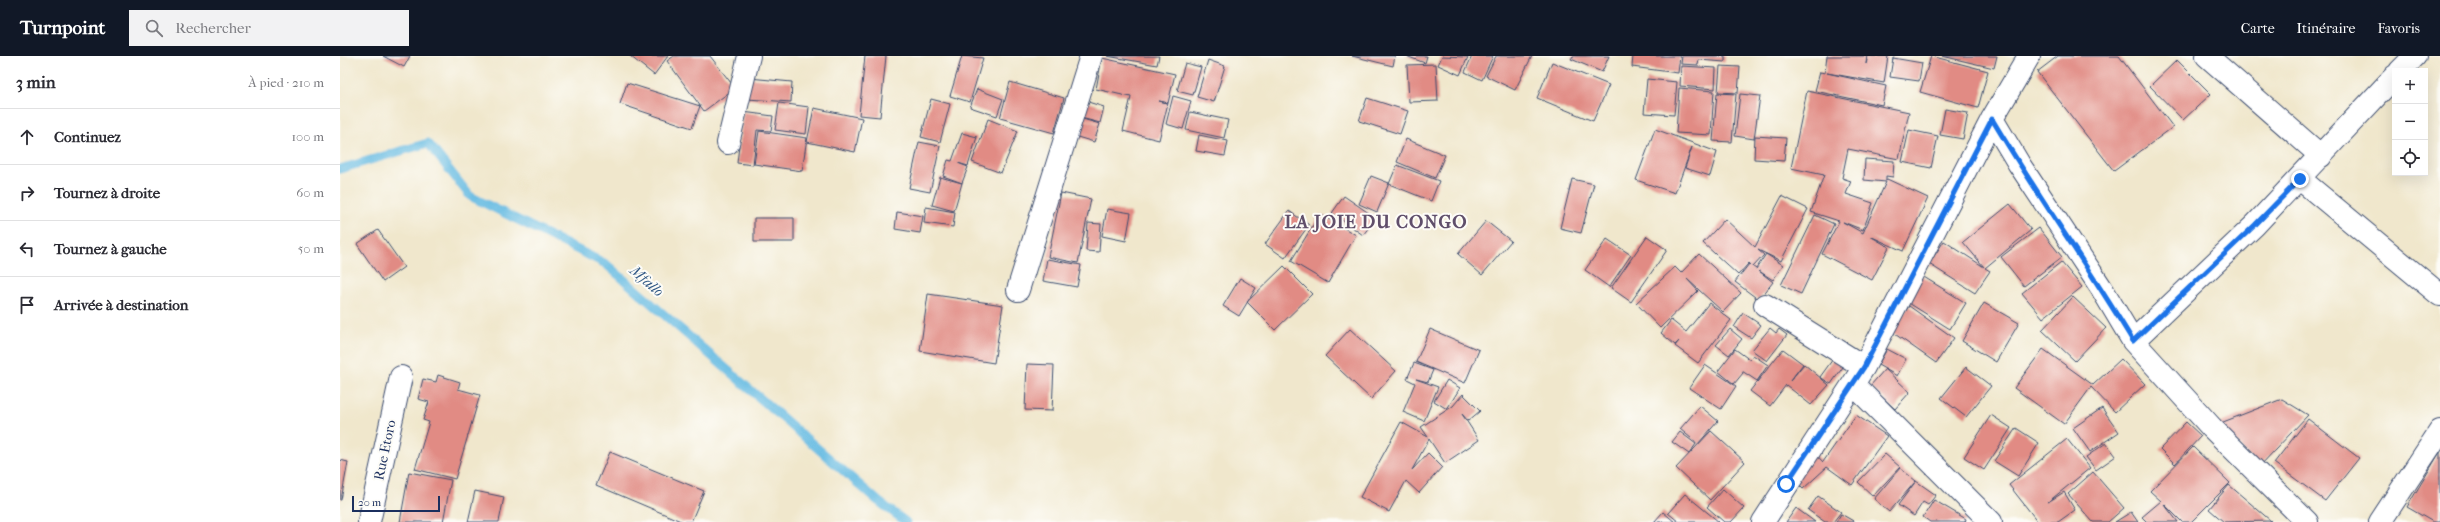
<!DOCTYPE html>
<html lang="fr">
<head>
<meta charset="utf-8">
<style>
  :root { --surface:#fff; --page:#f2f2f3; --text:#2b2b33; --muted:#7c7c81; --line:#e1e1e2; --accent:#111827 }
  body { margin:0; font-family:"IM FELL French Canon",serif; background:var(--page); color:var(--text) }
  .controls { position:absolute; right:12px; top:12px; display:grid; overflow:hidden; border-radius:0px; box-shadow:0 4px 16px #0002 }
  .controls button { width:36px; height:36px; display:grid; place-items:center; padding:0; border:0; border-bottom:1px solid var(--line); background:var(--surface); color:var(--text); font:20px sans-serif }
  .scale { position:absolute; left:12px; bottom:10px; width:88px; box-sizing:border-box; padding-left:4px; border:2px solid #1b2f5e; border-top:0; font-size:11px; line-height:14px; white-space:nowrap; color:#1b2f5e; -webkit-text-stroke:3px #fdfcf7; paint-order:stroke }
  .stop { position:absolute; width:12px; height:12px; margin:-9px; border:3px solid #1a73e8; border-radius:50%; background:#fff }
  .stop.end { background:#1a73e8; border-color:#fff; box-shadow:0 1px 4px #0008 }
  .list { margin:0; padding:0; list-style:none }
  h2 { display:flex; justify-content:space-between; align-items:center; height:52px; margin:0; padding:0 16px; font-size:17px }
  h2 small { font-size:13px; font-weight:400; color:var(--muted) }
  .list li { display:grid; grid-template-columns:26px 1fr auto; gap:12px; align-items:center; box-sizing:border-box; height:56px; padding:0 16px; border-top:1px solid var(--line) }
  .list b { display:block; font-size:15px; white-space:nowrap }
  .list em { font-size:13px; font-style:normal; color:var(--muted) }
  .icon { flex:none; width:22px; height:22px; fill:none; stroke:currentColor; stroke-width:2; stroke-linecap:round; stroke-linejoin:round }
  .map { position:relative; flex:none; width:2100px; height:466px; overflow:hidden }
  header { display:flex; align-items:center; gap:24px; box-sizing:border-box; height:56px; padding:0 20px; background:var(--accent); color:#fff }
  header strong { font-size:19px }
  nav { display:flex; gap:22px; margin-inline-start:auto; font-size:14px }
  .search { width:280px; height:36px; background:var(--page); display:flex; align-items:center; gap:10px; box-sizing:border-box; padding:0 14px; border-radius:0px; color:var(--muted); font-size:15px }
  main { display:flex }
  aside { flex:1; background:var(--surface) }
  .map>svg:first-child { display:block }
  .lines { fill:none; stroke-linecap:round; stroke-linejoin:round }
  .stream { stroke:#66bbe2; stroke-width:9 }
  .building { fill:#e18b84 }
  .minor-casing { stroke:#3b4b6e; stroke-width:24 }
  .minor { stroke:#fff; stroke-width:22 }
  .route { stroke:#1a73e8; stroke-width:5 }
  .labels { text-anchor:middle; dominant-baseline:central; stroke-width:4; stroke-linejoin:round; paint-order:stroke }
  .street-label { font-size:14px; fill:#1b2f5e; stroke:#fdfcf7 }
  .water-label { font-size:15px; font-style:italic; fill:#325986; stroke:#fdfcf7 }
  .district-label { font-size:18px; font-weight:bold; letter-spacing:1px; fill:#604f6b; stroke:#fdfcf7 }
</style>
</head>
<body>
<header>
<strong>Turnpoint</strong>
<div class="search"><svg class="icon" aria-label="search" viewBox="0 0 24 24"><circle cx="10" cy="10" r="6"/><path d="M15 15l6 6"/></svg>Rechercher</div>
<nav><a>Carte</a><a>Itinéraire</a><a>Favoris</a></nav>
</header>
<main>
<aside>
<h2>3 min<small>À pied · 210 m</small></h2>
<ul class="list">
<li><svg class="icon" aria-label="ahead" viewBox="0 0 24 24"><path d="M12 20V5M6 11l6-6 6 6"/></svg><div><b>Continuez</b></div><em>100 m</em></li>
<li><svg class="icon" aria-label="right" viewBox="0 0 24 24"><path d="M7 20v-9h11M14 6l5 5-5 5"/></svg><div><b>Tournez à droite</b></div><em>60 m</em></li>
<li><svg class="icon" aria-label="left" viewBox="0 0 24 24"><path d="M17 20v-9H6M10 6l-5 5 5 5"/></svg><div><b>Tournez à gauche</b></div><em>50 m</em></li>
<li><svg class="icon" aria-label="arrive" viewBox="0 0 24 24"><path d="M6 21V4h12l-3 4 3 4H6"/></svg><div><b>Arrivée à destination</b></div></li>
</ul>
</aside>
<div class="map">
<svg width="2100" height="466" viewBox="0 0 2100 466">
  <rect width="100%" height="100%" fill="#fdfcf7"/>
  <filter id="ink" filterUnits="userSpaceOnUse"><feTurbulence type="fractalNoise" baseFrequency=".025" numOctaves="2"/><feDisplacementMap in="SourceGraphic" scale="8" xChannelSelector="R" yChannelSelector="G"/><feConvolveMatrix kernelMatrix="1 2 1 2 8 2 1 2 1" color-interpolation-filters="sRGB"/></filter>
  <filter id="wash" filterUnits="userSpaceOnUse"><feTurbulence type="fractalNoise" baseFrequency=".012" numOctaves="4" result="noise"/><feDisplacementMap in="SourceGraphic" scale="16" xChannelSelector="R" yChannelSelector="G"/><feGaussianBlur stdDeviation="0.9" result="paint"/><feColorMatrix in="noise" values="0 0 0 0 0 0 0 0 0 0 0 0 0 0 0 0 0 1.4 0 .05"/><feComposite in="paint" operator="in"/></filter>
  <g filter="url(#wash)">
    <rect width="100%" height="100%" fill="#f0e7cc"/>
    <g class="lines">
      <path class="stream" d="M 0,113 L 88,87 L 130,140 L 266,208 L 538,445 L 566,466"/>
    </g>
    <g id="blocks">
      <path class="building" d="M 43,0 L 70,0 L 64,11 Z
        M 290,0 L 328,0 L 314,19 Z
        M 334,0 L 370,0 L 395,32 L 364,55 L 327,5 Z
        M 525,0 L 546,0 L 540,61 L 519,59 Z
        M 622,0 L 643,2 L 630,46 L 610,40 Z
        M 767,0 L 819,0 L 817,9 Z
        M 1012,0 L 1055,0 L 1053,10 Z
        M 1066,0 L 1087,0 L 1085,7 Z
        M 1102,0 L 1128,1 L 1120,19 L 1098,9 Z
        M 1132,0 L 1153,0 L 1142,24 L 1125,16 Z
        M 1156,0 L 1192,0 L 1175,34 L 1146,20 Z
        M 1233,0 L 1269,0 L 1262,16 L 1231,3 Z
        M 1293,0 L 1340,0 L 1338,17 L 1292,11 Z
        M 1342,0 L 1385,0 L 1385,6 L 1359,4 L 1358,9 L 1341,8 Z
        M 1487,0 L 1527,0 L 1526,8 L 1528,0 L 1548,0 L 1544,27 L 1487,17 L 1546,30 L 1542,49 L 1475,35 L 1480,16 L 1485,17 Z
        M 1591,0 L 1648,15 L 1638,52 L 1580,36 Z
        M 1602,0 L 1657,0 L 1654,12 Z
        M 1718,0 L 1779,0 L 1833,71 L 1774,115 L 1697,16 Z
        M 762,2 L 835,18 L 828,47 L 819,45 L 828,47 L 819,84 L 783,75 L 791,41 L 756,33 Z
        M 1553,2 L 1582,7 L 1579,25 L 1550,21 Z
        M 868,4 L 885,10 L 874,46 L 857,41 Z
        M 1837,4 L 1871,38 L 1843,64 L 1810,30 Z
        M 1212,6 L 1269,29 L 1253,65 L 1197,42 Z
        M 845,7 L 861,11 L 853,39 L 837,35 Z
        M 1096,8 L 1098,45 L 1069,46 L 1067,9 Z
        M 1341,10 L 1376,12 L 1375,33 L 1340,30 Z
        M 1380,10 L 1400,11 L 1398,37 L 1378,36 Z
        M 409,22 L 452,26 L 451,46 L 407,43 Z
        M 1307,23 L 1337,26 L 1334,59 L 1304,57 Z
        M 670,26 L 724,42 L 714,77 L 660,62 Z
        M 287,27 L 360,50 L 352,72 L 280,48 Z
        M 1339,32 L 1374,35 L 1371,79 L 1336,77 Z
        M 637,33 L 663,43 L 657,60 L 630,51 Z
        M 1467,35 L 1569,56 L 1559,103 L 1508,93 L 1502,122 L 1511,125 L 1506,138 L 1533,147 L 1523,174 L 1503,166 L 1523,177 L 1546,126 L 1524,124 L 1525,103 L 1554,105 L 1553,121 L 1546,120 L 1546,125 L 1547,123 L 1588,142 L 1563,195 L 1530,180 L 1549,191 L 1532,224 L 1482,198 L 1499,165 L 1471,156 L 1484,119 L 1451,112 Z
        M 1377,37 L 1396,38 L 1392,86 L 1373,85 Z
        M 1400,38 L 1420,40 L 1414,83 L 1395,80 Z
        M 833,40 L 851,45 L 843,73 L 826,68 Z
        M 1027,42 L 1068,55 L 1060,78 L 1019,65 Z
        M 591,43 L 610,48 L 600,86 L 581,81 Z
        M 745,45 L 764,51 L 760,67 L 741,62 Z
        M 439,47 L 469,51 L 466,78 L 435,74 Z
        M 474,52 L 522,62 L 515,96 L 467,86 Z
        M 1605,53 L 1628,57 L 1623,83 L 1600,79 Z
        M 403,56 L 433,60 L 431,75 L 417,74 L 413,109 L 397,107 Z
        M 850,56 L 888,64 L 884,82 L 846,74 Z
        M 739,62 L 760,68 L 754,86 L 734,80 Z
        M 648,63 L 678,75 L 661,117 L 632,106 Z
        M 1315,73 L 1377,96 L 1370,120 L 1345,112 L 1352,91 L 1335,137 L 1296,124 Z
        M 1569,74 L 1598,80 L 1591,112 L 1562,106 Z
        M 419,75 L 467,82 L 462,115 L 414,108 Z
        M 622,77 L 637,81 L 628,110 L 618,107 L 628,111 L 622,127 L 603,120 L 608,104 L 612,105 Z
        M 859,79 L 888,85 L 885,100 L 856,95 Z
        M 1415,80 L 1446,82 L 1444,105 L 1414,103 Z
        M 1066,83 L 1105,99 L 1095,122 L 1057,106 Z
        M 579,86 L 600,90 L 590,136 L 569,132 Z
        M 1057,109 L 1099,125 L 1091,145 L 1049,128 Z
        M 1031,120 L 1049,127 L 1037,156 L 1019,148 Z
        M 600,121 L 622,127 L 614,155 L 592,149 Z
        M 1232,123 L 1254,128 L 1241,177 L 1220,172 Z
        M 721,137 L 751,143 L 738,207 L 708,201 Z
        M 1004,140 L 1036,162 L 1023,179 L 992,157 Z
        M 1442,140 L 1468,153 L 1441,205 L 1418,194 L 1424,199 L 1413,211 L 1409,207 L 1398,219 L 1363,187 L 1385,163 L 1415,191 Z
        M 1670,148 L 1691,174 L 1645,212 L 1650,215 L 1635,237 L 1589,208 L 1604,185 L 1644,211 L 1623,186 Z
        M 586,151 L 615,156 L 613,171 L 584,167 Z
        M 767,153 L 791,157 L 786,185 L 762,180 Z
        M 949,155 L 969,169 L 945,202 L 925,188 Z
        M 557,156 L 583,160 L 580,177 L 555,173 Z
        M 980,158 L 1016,179 L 988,227 L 951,205 Z
        M 1475,159 L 1494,168 L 1461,238 L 1441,229 Z
        M 414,162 L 454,162 L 454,186 L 414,186 Z
        M 1146,165 L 1171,185 L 1142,219 L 1118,198 Z
        M 748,167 L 761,168 L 759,196 L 746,195 Z
        M 1699,172 L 1722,201 L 1684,230 L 1661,201 Z
        M 38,174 L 64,211 L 43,226 L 17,188 Z
        M 1307,180 L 1327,194 L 1291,246 L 1271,232 Z
        M 1267,183 L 1291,199 L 1269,231 L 1245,214 Z
        M 1359,198 L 1401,237 L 1383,256 L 1347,223 L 1358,235 L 1320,272 L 1296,247 L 1335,211 L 1341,217 Z
        M 1426,198 L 1443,209 L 1433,224 L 1419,215 L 1433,226 L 1419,244 L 1395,226 L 1409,208 L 1416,213 Z
        M 707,203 L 741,209 L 737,231 L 703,225 Z
        M 1721,206 L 1742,231 L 1703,262 L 1682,237 Z
        M 944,210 L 972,238 L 935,274 L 907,246 Z
        M 1579,218 L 1626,247 L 1610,273 L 1564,244 Z
        M 900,222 L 916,232 L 899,260 L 883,250 Z
        M 588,238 L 663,249 L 654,307 L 580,295 Z
        M 1733,241 L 1766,272 L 1735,305 L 1702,274 Z
        M 1369,247 L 1391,264 L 1358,307 L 1335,290 L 1339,285 L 1335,289 L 1321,277 L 1331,264 L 1346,276 Z
        M 1644,247 L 1679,267 L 1656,306 L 1622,285 Z
        M 1569,250 L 1614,282 L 1596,307 L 1552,276 Z
        M 1403,257 L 1421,269 L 1411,282 L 1394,271 Z
        M 1430,272 L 1436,277 L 1439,273 L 1447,279 L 1427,305 L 1412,294 Z
        M 1010,273 L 1056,315 L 1031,343 L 985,300 Z
        M 1090,273 L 1139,294 L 1125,327 L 1076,306 Z
        M 1390,273 L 1402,283 L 1389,299 L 1376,289 Z
        M 1395,293 L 1410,304 L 1413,299 L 1428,309 L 1417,325 L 1402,315 L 1403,317 L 1394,328 L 1378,315 Z
        M 1443,293 L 1463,308 L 1450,325 L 1464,308 L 1489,329 L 1471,349 L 1446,329 L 1430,350 L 1410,335 Z
        M 1547,293 L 1566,303 L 1557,320 L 1538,309 Z
        M 1703,293 L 1753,329 L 1781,303 L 1805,328 L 1775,356 L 1751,331 L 1724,368 L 1674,332 Z
        M 1493,303 L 1503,311 L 1491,328 L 1480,321 Z
        M 1074,307 L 1093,314 L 1088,326 L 1076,323 L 1098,331 L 1084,365 L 1063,356 L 1075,327 L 1067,323 Z
        M 687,308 L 714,309 L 712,355 L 685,354 Z
        M 1365,309 L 1396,330 L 1381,353 L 1349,332 Z
        M 1626,311 L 1651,330 L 1626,361 L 1601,342 Z
        M 1545,313 L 1570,336 L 1555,353 L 1530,330 Z
        M 98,319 L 120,326 L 118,333 L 140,339 L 115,423 L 75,413 L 89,366 L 83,364 L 89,346 L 78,343 L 83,323 L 96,326 Z
        M 1107,324 L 1120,332 L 1107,353 L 1094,345 Z
        M 1123,338 L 1140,355 L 1128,365 L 1122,358 L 1139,384 L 1105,407 L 1089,383 L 1072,414 L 1088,397 L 1102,411 L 1079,437 L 1066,425 L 1049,456 L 1020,441 L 1061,366 L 1088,381 L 1081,371 L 1113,350 Z
        M 1942,343 L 1968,359 L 1919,411 L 1878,368 Z
        M 1360,350 L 1378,365 L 1358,388 L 1340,373 Z
        M 1762,352 L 1779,376 L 1750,396 L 1733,372 Z
        M 1516,359 L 1547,380 L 1512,429 L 1487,411 L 1463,433 L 1446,416 L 1471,393 L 1483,406 Z
        M 1651,359 L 1671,372 L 1644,414 L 1624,401 Z
        M 1968,363 L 2019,402 L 1985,445 L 1934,407 Z
        M 1846,366 L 1861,380 L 1835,408 L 1820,393 Z
        M 1676,372 L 1699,387 L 1678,420 L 1654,405 Z
        M 1371,375 L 1405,406 L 1370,444 L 1336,412 Z
        M 1340,376 L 1356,388 L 1349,398 L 1332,386 Z
        M 1727,383 L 1750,412 L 1708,446 L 1724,436 L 1735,454 L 1718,466 L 1698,466 L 1669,429 Z
        M 1766,387 L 1776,400 L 1756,414 L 1746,401 Z
        M 1853,391 L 1890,427 L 1851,466 L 1842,466 L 1824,448 L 1838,466 L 1807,466 L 1802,461 L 1821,445 L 1810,435 Z
        M 270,396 L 364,435 L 351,466 L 343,466 L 256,429 Z
        M 2100,396 L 2100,466 L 2093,466 L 2067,451 Z
        M 1545,398 L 1560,411 L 1533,440 L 1518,426 Z
        M 0,404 L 8,406 L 1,444 L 0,444 Z
        M 1560,412 L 1576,425 L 1549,456 L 1534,443 Z
        M 69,416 L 111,424 L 103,466 L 60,466 Z
        M 1753,416 L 1784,452 L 1768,466 L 1753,466 L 1728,438 Z
        M 1576,425 L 1596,439 L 1588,449 L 1583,446 L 1574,460 L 1558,449 Z
        M 1889,429 L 1931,465 L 1884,466 L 1869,453 Z
        M 1383,433 L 1404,452 L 1391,466 L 1384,466 L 1367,451 Z
        M 135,435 L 164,441 L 159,466 L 128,466 Z
        M 1345,438 L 1379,466 L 1339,466 L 1328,457 Z
        M 1478,440 L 1501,456 L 1493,466 L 1485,466 L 1468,454 Z
        M 1594,444 L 1626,463 L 1625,466 L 1590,466 L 1583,461 Z
        M 1456,452 L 1475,466 L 1446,466 Z
        M 1323,456 L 1335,466 L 1314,466 Z
        M 1791,456 L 1798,466 L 1775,466 Z
        M 1501,458 L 1515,466 L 1496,466 Z"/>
    </g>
  </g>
  <g filter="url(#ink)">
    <use href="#blocks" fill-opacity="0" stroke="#3b4b6e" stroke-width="1"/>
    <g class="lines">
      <g class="minor-casing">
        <path id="minor" d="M 1867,0 L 1981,100
          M 2060,15 L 2075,0
          M 1652,63 L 1679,108 L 1762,233 L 1793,285 L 1872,372 L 1967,466
          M 388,87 L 409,0
          M 1960,123 L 2100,239
          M 678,234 L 751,0
          M 1425,249 L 1524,311
          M 1793,285 L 1915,169 L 2055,20
          M 1513,328 L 1651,466
          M 29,466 L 61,321
          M 1423,466 L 1524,311 L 1652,63 L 1689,0
          M 2040,466 L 2100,375"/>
      </g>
      <use href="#minor" class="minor"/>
    </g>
  </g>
  <g class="lines" filter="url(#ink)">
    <path class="route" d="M 1446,428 L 1524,311 L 1652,63 C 1697,139 1748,210 1793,285 L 1915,169 L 1960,123"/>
  </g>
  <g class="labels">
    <g class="street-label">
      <text transform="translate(45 394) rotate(-78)">Rue Etoro</text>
    </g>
    <g class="water-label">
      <text transform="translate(307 225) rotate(41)">Mfallo</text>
    </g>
    <g class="district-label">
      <text x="1036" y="166">LA JOIE DU CONGO</text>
    </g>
  </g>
</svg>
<div class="controls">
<button>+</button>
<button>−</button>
<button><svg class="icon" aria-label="locate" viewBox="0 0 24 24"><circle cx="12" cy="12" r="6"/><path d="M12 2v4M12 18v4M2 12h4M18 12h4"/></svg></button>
</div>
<div class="scale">20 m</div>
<div class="stop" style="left:1446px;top:428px"></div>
<div class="stop end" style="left:1960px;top:123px"></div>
</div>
</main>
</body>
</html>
